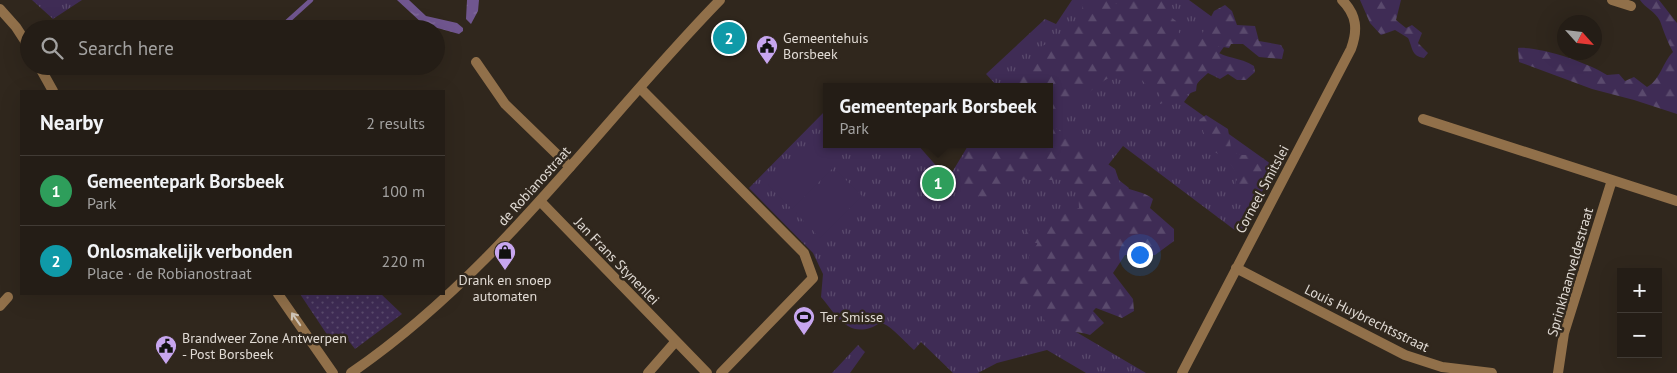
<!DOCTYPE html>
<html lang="en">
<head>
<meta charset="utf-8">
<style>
  :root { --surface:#241d16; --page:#302a23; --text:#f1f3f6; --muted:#a3a2a1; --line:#413b35; --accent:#1a73e8 }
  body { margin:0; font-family:"PT Sans",sans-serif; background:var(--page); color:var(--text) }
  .controls { position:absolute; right:15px; bottom:15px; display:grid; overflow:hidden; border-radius:0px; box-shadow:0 5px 20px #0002 }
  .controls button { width:45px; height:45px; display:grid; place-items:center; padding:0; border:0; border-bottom:1px solid var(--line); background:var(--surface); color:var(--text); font:25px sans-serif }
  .compass { position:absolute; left:1557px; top:15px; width:45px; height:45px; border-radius:50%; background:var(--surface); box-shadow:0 5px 20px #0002; rotate:117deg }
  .you { position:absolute; left:1139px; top:254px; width:18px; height:18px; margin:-12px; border:4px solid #fff; border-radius:50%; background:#1a73e8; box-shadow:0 0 0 8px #1a73e833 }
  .badge { display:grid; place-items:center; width:32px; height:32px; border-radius:50%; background:var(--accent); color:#fff; font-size:16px; font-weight:700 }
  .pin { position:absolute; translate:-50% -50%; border:2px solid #fff; box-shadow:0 1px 5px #0006 }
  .popup { position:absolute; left:823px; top:83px; width:230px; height:65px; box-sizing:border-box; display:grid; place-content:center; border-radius:0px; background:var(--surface); filter:drop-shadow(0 1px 4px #0005); font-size:16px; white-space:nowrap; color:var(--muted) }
  .popup b { font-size:19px; color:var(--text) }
  .popup::after { content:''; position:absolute; left:50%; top:100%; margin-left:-10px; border:10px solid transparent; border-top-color:var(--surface) }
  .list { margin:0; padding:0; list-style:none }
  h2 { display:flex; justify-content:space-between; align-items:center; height:65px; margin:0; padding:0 20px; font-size:21px }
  h2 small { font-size:16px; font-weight:400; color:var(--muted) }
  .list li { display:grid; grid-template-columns:32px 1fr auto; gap:15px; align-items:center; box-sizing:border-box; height:70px; padding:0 20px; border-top:1px solid var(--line) }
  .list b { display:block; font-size:19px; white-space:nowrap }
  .list p { margin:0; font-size:16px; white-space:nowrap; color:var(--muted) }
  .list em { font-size:16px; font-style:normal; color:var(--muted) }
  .icon { flex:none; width:28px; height:28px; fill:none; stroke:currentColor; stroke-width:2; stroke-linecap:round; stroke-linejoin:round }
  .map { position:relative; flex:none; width:1677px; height:373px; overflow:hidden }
  .search { position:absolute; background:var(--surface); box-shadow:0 5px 20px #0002; left:20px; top:20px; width:425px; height:55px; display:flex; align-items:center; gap:12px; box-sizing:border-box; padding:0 18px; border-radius:28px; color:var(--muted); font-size:19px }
  .panel { position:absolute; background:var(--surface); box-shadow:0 5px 20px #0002; left:20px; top:90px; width:425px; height:205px; border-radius:0px }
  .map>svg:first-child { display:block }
  .grass { fill:url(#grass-tufts) }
  .forest { fill:url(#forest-firs) }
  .garden { fill:url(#garden-dots) }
  .pitch { fill:#3f2c55 }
  .water { fill:url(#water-ripples) }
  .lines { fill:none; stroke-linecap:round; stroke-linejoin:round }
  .stream { stroke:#70568f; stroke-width:4.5 }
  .minor { stroke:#91704a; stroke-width:10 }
  .tertiary { stroke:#91704a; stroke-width:10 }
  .oneway { stroke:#d0c5b8 }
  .labels { text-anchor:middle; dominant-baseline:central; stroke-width:5; stroke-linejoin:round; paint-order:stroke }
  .poi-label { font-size:14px; fill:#e0dad4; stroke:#30271d; text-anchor:start }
  .street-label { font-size:14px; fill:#e0dad4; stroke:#30271d }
</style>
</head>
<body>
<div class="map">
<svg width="1677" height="373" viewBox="0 0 1677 373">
  <defs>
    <pattern id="grass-tufts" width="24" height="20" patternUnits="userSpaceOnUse" patternTransform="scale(1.25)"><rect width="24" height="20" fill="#3f2c55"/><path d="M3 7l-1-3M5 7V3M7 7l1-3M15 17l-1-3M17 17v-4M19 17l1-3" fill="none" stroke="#5a4a6d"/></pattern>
    <pattern id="forest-firs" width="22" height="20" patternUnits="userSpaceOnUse" patternTransform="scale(1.25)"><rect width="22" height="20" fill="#3f2c55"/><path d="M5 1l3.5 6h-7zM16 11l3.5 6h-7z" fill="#5a4a6d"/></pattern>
    <pattern id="garden-dots" width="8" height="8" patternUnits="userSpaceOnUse" patternTransform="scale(1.25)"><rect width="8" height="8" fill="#3f2c55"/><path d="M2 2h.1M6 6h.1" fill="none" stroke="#5a4a6d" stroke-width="1.8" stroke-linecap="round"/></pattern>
    <pattern id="water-ripples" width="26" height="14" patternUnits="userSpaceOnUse" patternTransform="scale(1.25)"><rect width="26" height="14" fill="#70568f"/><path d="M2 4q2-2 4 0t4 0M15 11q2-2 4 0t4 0" fill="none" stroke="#846e9e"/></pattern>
  </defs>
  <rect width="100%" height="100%" fill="#30271d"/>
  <path class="grass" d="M 32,0 L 82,0 L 53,19 Z
    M 1072,0 L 1189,0 L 1234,33 L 1184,102 L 1275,167 L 1240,234 L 1123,146 L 1105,169 L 1129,188 L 1061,323 L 1146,373 L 1086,373 L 1047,350 L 997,363 L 978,373 L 953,373 L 921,342 L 914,350 C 907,344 892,327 884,324 C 878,322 875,327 870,328 C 846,336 834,312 821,297 L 823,274 L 813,253 L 749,188 L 827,109 L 827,144 L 917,144 L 948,179 L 969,144 L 1049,144 L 1049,87 L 998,87 L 986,74 L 1045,19 L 1056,24 Z
    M 858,345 L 865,352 L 850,373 L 832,373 Z"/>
  <path class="forest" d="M 1088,0 L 1107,0 L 1108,3 L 1117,4 L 1118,0 L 1170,0 L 1167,14 L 1176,21 L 1179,33 L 1189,37 L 1201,36 L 1214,11 L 1225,5 L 1232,11 L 1237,25 L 1255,26 L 1259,41 L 1281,45 L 1284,50 L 1282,59 L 1259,57 L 1243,44 L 1231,44 L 1229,48 L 1217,46 L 1216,51 C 1224,58 1240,57 1254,66 L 1255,72 L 1246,80 L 1237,80 L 1228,74 L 1220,79 L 1208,73 L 1197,83 L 1196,91 L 1160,104 L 1159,84 L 1148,86 C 1144,82 1138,76 1133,74 C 1115,68 1093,88 1082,99 L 1074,99 L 1056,114 L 1054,127 L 1115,169 L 1121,186 C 1132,191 1143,191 1153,199 L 1150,208 L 1174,229 L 1174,241 L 1155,255 L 1125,255 L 1113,273 L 1133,299 L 1134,311 L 1122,318 L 1096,308 L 1093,311 L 1104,323 L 1090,335 C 1077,330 1057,333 1046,322 C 1039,315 1039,305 1033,298 C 1028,291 1020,289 1019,280 L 1024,277 L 1029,256 L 1038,243 L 1026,243 L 1023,235 L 1034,227 L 1079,208 C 1079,198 1077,180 1064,179 C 1060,179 1056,180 1052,180 C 1028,179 1012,176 995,198 C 975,198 970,193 954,181 C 957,167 963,156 971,144 L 1049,144 L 1049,87 L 1015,87 L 1024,70 L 1033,61 L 1032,54 L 1044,45 L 1052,44 L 1055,37 L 1070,31 L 1073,23 L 1082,14 L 1082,5 Z
    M 1360,0 L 1401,0 L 1396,20 L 1406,28 L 1412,25 L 1422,33 L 1418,43 L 1428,53 L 1424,58 C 1411,56 1413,48 1408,38 L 1395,30 L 1381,35 L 1370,23 Z
    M 1640,0 L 1659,0 L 1677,23 L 1677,114 L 1634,100 L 1592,89 L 1519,62 L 1518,48 C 1540,46 1589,63 1607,75 L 1619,74 L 1625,81 L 1634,77 L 1647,87 C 1661,79 1662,63 1673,52 C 1667,41 1664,32 1660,21 C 1655,11 1645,8 1640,0 Z
    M 1206,115 L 1228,129 L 1231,148 L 1238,155 L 1252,155 L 1266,169 L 1254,196 L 1241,200 L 1235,190 L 1236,181 L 1241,177 L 1241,174 L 1237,174 L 1227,158 L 1210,150 L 1199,120 Z"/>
  <path class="garden" d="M 300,294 L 381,294 L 402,314 L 355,349 L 348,340 L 343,339 L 334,345 Z"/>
  <path class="pitch" d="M 809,143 L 834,167 L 792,209 L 768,185 Z
    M 837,171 L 862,196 L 820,238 L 796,213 Z"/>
  <path class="water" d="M 397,0 L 409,0 L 426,16 L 457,23 L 463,28 L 463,31 L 459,34 L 423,24 Z
    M 467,0 L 479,0 L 478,11 L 471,24 L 466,19 Z"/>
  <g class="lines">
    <path class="stream" d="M 279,29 L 311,0"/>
    <path class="minor" d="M 1612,0 L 1631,6
      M 476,62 L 505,104 L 570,167
      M 640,88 L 804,253 L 813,278 L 721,373
      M 1423,119 L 1677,201
      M 540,201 L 707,373
      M 1236,268 L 1405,355 L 1442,367 L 1492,373
      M 0,306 L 8,297
      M 648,373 L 676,341
      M 1182,373 L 1351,49 C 1358,30 1357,15 1342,0
      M 1558,373 L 1564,333 L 1612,180"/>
    <path class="tertiary" d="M 0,9 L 16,27 L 29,47
      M 39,66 L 53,91
      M 278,294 L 333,373
      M 351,373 C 497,273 598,125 720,0"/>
  </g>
  <defs><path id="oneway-shaft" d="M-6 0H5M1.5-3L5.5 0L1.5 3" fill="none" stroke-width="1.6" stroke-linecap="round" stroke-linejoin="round" transform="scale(1.25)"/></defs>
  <use class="oneway" href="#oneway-shaft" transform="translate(296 319) rotate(-125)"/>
  <defs>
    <g id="civic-pin" transform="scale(1.125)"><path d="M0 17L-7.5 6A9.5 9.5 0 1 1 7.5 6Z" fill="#c7a6ef" stroke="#30271d"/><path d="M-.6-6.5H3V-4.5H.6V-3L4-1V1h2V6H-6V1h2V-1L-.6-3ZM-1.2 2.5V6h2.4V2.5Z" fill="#111"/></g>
    <g id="shop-pin" transform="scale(1.125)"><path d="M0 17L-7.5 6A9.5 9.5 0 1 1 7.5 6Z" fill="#c7a6ef" stroke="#30271d"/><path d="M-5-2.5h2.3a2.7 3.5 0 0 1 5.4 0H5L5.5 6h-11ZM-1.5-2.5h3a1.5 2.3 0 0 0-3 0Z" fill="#111"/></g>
    <g id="stadium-pin" transform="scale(1.125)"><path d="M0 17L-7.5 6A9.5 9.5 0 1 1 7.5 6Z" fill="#c7a6ef" stroke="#30271d"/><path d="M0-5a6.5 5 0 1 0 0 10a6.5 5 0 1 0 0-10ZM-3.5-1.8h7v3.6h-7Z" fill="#111"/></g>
  </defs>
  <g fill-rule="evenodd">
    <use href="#civic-pin" x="767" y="46"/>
    <use href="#shop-pin" x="505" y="252"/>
    <use href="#stadium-pin" x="804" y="317"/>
    <use href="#civic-pin" x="166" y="346"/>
  </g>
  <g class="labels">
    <g class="poi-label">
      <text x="783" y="38">Gemeentehuis<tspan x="783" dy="16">Borsbeek</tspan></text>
      <text x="505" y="280" text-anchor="middle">Drank en snoep<tspan x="505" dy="16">automaten</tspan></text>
      <text x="820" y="317">Ter Smisse</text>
      <text x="182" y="338">Brandweer Zone Antwerpen<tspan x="182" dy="16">- Post Borsbeek</tspan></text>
    </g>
    <g class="street-label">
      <text transform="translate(534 186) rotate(-48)">de Robianostraat</text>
      <text transform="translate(1262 189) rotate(-62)">Corneel Smitslei</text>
      <text transform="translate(617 261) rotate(46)">Jan Frans Stynenlei</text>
      <text transform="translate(1570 272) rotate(-74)">Sprinkhaanveldestraat</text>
      <text transform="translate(1367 318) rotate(26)">Louis Huybrechtsstraat</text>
    </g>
  </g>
</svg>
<div class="controls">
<button>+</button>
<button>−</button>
</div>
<svg class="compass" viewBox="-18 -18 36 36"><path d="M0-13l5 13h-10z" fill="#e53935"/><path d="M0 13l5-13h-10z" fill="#a3a2a1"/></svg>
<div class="you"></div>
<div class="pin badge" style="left:938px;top:183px;background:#2e9e5b">1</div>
<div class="popup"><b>Gemeentepark Borsbeek</b>Park</div>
<div class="pin badge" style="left:729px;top:38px;background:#0f9aa8">2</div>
<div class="search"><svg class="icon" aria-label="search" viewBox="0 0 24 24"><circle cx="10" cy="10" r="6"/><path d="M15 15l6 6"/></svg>Search here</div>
<section class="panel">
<h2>Nearby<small>2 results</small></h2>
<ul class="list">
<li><span class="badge" style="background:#2e9e5b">1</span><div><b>Gemeentepark Borsbeek</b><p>Park</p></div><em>100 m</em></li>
<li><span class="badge" style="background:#0f9aa8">2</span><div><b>Onlosmakelijk verbonden</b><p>Place · de Robianostraat</p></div><em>220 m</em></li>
</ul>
</section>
</div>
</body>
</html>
